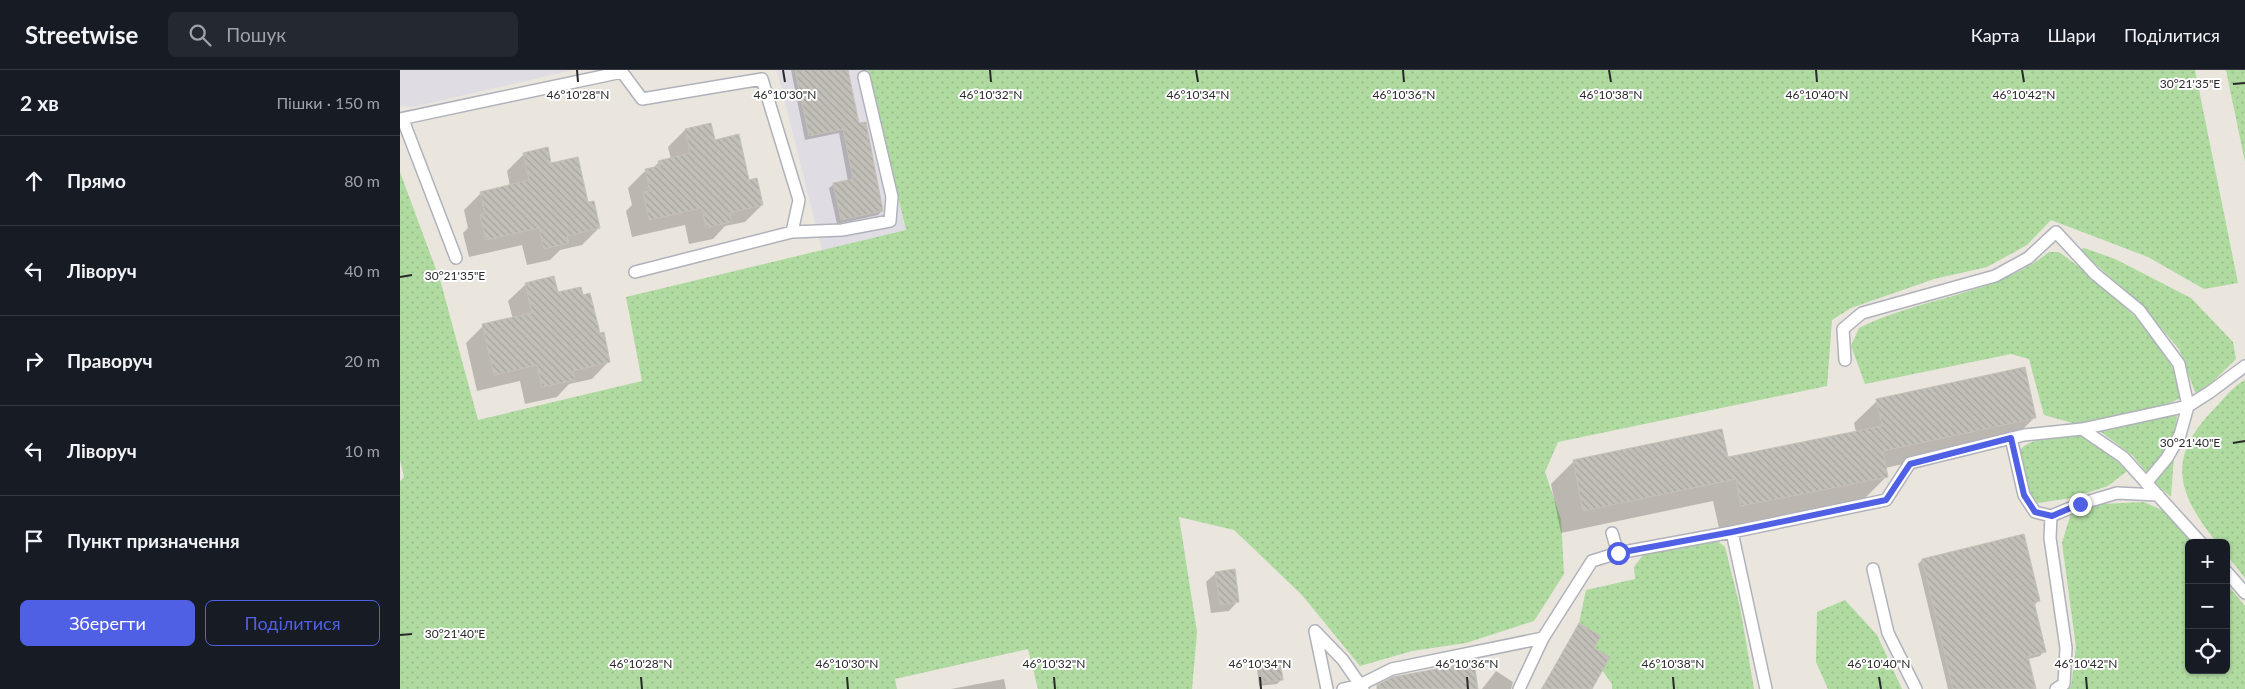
<!DOCTYPE html>
<html lang="uk">
<head>
<meta charset="utf-8">
<style>
  :root { --surface:#171b24; --page:#242831; --text:#f1f3f6; --muted:#9ea1a6; --line:#363941; --accent:#5060e4 }
  body { margin:0; font-family:Lato,sans-serif; background:var(--page); color:var(--text) }
  .controls { position:absolute; right:15px; bottom:15px; display:grid; overflow:hidden; border-radius:8px; box-shadow:0 1px 4px #0004 }
  .controls button { width:45px; height:45px; display:grid; place-items:center; padding:0; border:0; border-bottom:1px solid var(--line); background:var(--surface); color:var(--text); font:25px sans-serif }
  .stop { position:absolute; width:15px; height:15px; margin:-11px; border:4px solid #5060e4; border-radius:50%; background:#fff }
  .stop.end { background:#5060e4; border-color:#fff; box-shadow:0 1px 5px #0008 }
  .list { margin:0; padding:0; list-style:none }
  h2 { display:flex; justify-content:space-between; align-items:center; height:65px; margin:0; padding:0 20px; font-size:21px }
  h2 small { font-size:16px; font-weight:400; color:var(--muted) }
  .list li { display:grid; grid-template-columns:32px 1fr auto; gap:15px; align-items:center; box-sizing:border-box; height:90px; padding:0 20px; border-top:1px solid var(--line) }
  .list b { display:block; font-size:19px; white-space:nowrap }
  .list em { font-size:16px; font-style:normal; color:var(--muted) }
  .actions { display:flex; gap:10px; padding:15px 20px }
  .actions a { flex:1; padding:11px 0; border:1px solid var(--accent); border-radius:8px; text-align:center; font-size:18px; color:var(--accent) }
  .actions .main { background:var(--accent); color:#fff }
  .icon { flex:none; width:28px; height:28px; fill:none; stroke:currentColor; stroke-width:2; stroke-linecap:round; stroke-linejoin:round }
  .map { position:relative; flex:none; width:1845px; height:619px; overflow:hidden }
  header { display:flex; align-items:center; gap:30px; box-sizing:border-box; height:70px; padding:0 25px; background:var(--surface); border-bottom:1px solid var(--line) }
  header strong { font-size:24px }
  nav { display:flex; gap:28px; margin-inline-start:auto; font-size:18px }
  .search { width:350px; height:45px; background:var(--page); display:flex; align-items:center; gap:12px; box-sizing:border-box; padding:0 18px; border-radius:8px; color:var(--muted); font-size:19px }
  main { display:flex }
  aside { flex:1; background:var(--surface) }
  .map>svg:first-child { display:block }
  .industrial { fill:#dfdde3 }
  .grass { fill:url(#grass-dots) }
  .shadow { fill:#0003 }
  .building { fill:url(#building-back-hatch); stroke:#c5c1b7 }
  .lines { fill:none; stroke-linecap:round; stroke-linejoin:round }
  .lane-casing { stroke:#b0b2bb; stroke-width:14 }
  .lane { stroke:#fff; stroke-width:11 }
  .route { stroke:#5060e4; stroke-width:6 }
  .ticks { fill:none; stroke:#292929; stroke-width:2 }
  .ticks-label { font-size:12px; text-anchor:middle; fill:#292929; stroke:#fff; stroke-width:4; stroke-linejoin:round; paint-order:stroke }
</style>
</head>
<body>
<header>
<strong>Streetwise</strong>
<div class="search"><svg class="icon" aria-label="search" viewBox="0 0 24 24"><circle cx="10" cy="10" r="6"/><path d="M15 15l6 6"/></svg>Пошук</div>
<nav><a>Карта</a><a>Шари</a><a>Поділитися</a></nav>
</header>
<main>
<aside>
<h2>2 хв<small>Пішки · 150 m</small></h2>
<ul class="list">
<li><svg class="icon" aria-label="ahead" viewBox="0 0 24 24"><path d="M12 20V5M6 11l6-6 6 6"/></svg><div><b>Прямо</b></div><em>80 m</em></li>
<li><svg class="icon" aria-label="left" viewBox="0 0 24 24"><path d="M17 20v-9H6M10 6l-5 5 5 5"/></svg><div><b>Ліворуч</b></div><em>40 m</em></li>
<li><svg class="icon" aria-label="right" viewBox="0 0 24 24"><path d="M7 20v-9h11M14 6l5 5-5 5"/></svg><div><b>Праворуч</b></div><em>20 m</em></li>
<li><svg class="icon" aria-label="left" viewBox="0 0 24 24"><path d="M17 20v-9H6M10 6l-5 5 5 5"/></svg><div><b>Ліворуч</b></div><em>10 m</em></li>
<li><svg class="icon" aria-label="arrive" viewBox="0 0 24 24"><path d="M6 21V4h12l-3 4 3 4H6"/></svg><div><b>Пункт призначення</b></div></li>
</ul>
<div class="actions"><a class="main">Зберегти</a><a>Поділитися</a></div>
</aside>
<div class="map">
<svg width="1845" height="619" viewBox="0 0 1845 619">
  <defs>
    <pattern id="grass-dots" width="8" height="8" patternUnits="userSpaceOnUse" patternTransform="scale(1.25)"><rect width="8" height="8" fill="#afdaa0"/><path d="M2 2h.1M6 6h.1" fill="none" stroke="#97bb8a" stroke-width="1.8" stroke-linecap="round"/></pattern>
    <pattern id="building-back-hatch" width="6" height="6" patternUnits="userSpaceOnUse" patternTransform="scale(1.25)"><rect width="6" height="6" fill="#c2bfb9"/><path d="M-1 5l2 2M0 0l6 6M5-1l2 2" fill="none" stroke="#a7a49f"/></pattern>
  </defs>
  <rect width="100%" height="100%" fill="#eae5dd"/>
  <path class="industrial" d="M 0,0 L 173,0 L 13,37 L 0,36 Z
    M 377,0 L 468,0 L 506,160 L 422,180 Z"/>
  <path class="grass" d="M 468,0 L 1795,0 L 1838,213 L 1804,219 L 1748,187 L 1651,150 L 1627,175 L 1587,197 L 1534,209 L 1451,238 L 1432,250 L 1427,316 L 1158,372 L 1145,402 L 1161,449 L 1164,504 L 1134,551 L 1066,573 L 1012,581 L 960,596 L 902,525 L 834,460 L 779,447 L 797,562 L 792,619 L 638,619 L 628,579 L 495,609 L 497,619 L 0,619 L 0,411 L 4,407 L 0,390 L 0,102 L 41,213 L 78,350 L 242,311 L 226,227 L 506,160 Z
    M 1826,0 L 1845,0 L 1845,92 Z
    M 1684,178 L 1715,189 L 1791,228 L 1833,272 L 1836,289 L 1801,323 L 1795,322 L 1779,279 L 1741,234 L 1679,180 Z
    M 1649,182 L 1659,182 L 1690,205 L 1744,255 L 1765,282 L 1776,306 L 1780,328 L 1768,334 L 1680,355 L 1644,345 L 1629,289 L 1611,284 L 1465,314 L 1451,276 L 1459,258 C 1520,227 1594,226 1649,182 Z
    M 1845,310 L 1845,508 L 1826,484 L 1826,473 L 1817,473 C 1777,423 1766,388 1814,339 C 1824,329 1833,316 1845,310 Z
    M 1777,343 L 1771,427 L 1757,415 L 1733,386 L 1700,361 Z
    M 1682,366 L 1708,383 L 1727,401 L 1708,416 L 1671,428 L 1638,433 L 1630,424 L 1618,382 C 1631,365 1662,367 1682,366 Z
    M 1744,432 L 1768,443 L 1793,473 L 1789,473 L 1789,600 L 1826,600 L 1826,513 L 1845,536 L 1845,619 L 1668,619 L 1671,617 L 1676,577 L 1662,473 L 1670,446 L 1700,434 Z
    M 1316,470 L 1325,477 L 1340,537 L 1354,619 L 1212,619 L 1212,614 L 1202,600 L 1194,578 L 1201,566 L 1179,553 L 1186,520 L 1235,509 L 1234,497 L 1243,485 Z
    M 1445,530 L 1477,565 L 1502,619 L 1428,619 L 1416,592 L 1417,542 Z"/>
  <path class="shadow" d="M 391,0 L 447,0 L 458,55 L 482,141 L 478,145 L 437,154 L 429,118 L 434,114 L 448,111 L 439,63 L 405,70 Z
    M 285,60 L 314,71 L 348,111 L 362,135 L 345,152 L 325,156 L 313,169 L 289,174 L 285,155 L 232,167 L 226,141 L 232,135 L 228,118 L 246,100 L 252,99 L 259,92 L 271,89 L 268,77 Z
    M 124,84 L 150,94 L 187,134 L 199,158 L 182,175 L 160,180 L 150,190 L 127,195 L 122,175 L 69,187 L 63,163 L 68,158 L 64,140 L 81,123 L 110,116 L 107,101 Z
    M 126,214 L 157,224 L 199,264 L 209,291 L 192,309 L 169,314 L 157,327 L 125,334 L 120,311 L 77,321 L 66,273 L 83,256 L 113,249 L 108,231 Z
    M 1477,331 L 1635,347 L 1612,370 L 1485,398 L 1487,406 L 1464,429 L 1319,458 L 1313,431 L 1161,463 L 1151,414 L 1174,391 L 1327,388 L 1456,362 L 1454,353 Z
    M 1522,490 L 1638,531 L 1634,536 L 1644,581 L 1640,586 L 1628,589 L 1634,619 L 1548,619 L 1518,494 Z
    M 816,503 L 838,531 L 829,541 L 811,543 L 806,512 Z
    M 1179,555 L 1192,579 L 1208,588 L 1190,619 L 1141,619 Z
    M 861,593 L 882,609 L 877,614 L 859,616 L 857,598 Z
    M 1096,601 L 1113,612 L 1111,619 L 1082,619 Z
    M 604,609 L 606,619 L 551,619 Z"/>
  <path class="building" d="M 395,0 L 448,0 L 459,53 L 466,52 L 483,141 L 441,150 L 433,113 L 453,109 L 443,59 L 409,66 Z
    M 311,53 L 315,70 L 339,64 L 349,110 L 357,108 L 363,135 L 330,143 L 331,152 L 306,158 L 302,138 L 249,150 L 243,122 L 250,121 L 245,99 L 260,96 L 258,91 L 290,83 L 285,59 Z
    M 148,77 L 151,93 L 178,87 L 188,132 L 194,131 L 200,158 L 167,166 L 169,173 L 144,179 L 139,158 L 86,170 L 80,145 L 85,143 L 80,122 L 129,110 L 123,83 Z
    M 154,206 L 158,222 L 181,217 L 183,225 L 190,223 L 200,263 L 204,262 L 210,292 L 173,301 L 175,310 L 142,317 L 137,295 L 94,305 L 82,254 L 132,243 L 125,213 Z
    M 1625,297 L 1636,348 L 1483,381 L 1488,407 L 1341,436 L 1336,409 L 1183,441 L 1173,390 L 1322,359 L 1328,387 L 1482,356 L 1476,329 Z
    M 1624,464 L 1640,531 L 1634,532 L 1646,582 L 1628,586 L 1636,619 L 1553,619 L 1522,489 Z
    M 835,499 L 839,532 L 820,535 L 815,502 Z
    M 1179,553 L 1201,566 L 1194,578 L 1210,587 L 1192,619 L 1142,619 Z
    M 880,589 L 883,610 L 863,612 L 860,592 Z
    M 1074,592 L 1078,619 L 977,619 L 977,615 L 993,607 Z"/>
  <g class="lines">
    <g class="lane-casing">
      <path id="lane" d="M 0,49 L 222,2 L 242,29 L 362,9 L 399,130 L 392,162 L 235,202
        M 3,50 L 56,188
        M 392,162 L 442,160 L 490,151 L 492,127 L 464,7
        M 1445,290 L 1443,259 L 1462,243 L 1595,206 L 1628,188 L 1656,162 L 1695,204 L 1739,240 L 1779,294 L 1788,336 L 1780,365 L 1767,388 L 1746,413
        M 1682,359 L 1788,336 L 1810,322 L 1845,296
        M 1611,368 L 1624,425 L 1635,442 L 1651,446
        M 1332,462 L 1366,619
        M 1212,463 L 1218,483 L 1332,462 L 1486,430 L 1510,393 L 1624,365 L 1682,359 L 1723,387 L 1801,473
        M 1473,499 L 1488,563 L 1516,619
        M 1826,501 L 1845,523
        M 915,561 L 943,590 L 963,619
        M 915,561 L 927,619
        M 943,619 L 960,615 L 992,599 L 1143,568
        M 1119,619 L 1143,568 L 1192,491 L 1218,483
        M 1656,619 L 1664,614 L 1666,578 L 1650,468 L 1651,446 L 1680,434 L 1717,423 L 1758,425"/>
    </g>
    <use href="#lane" class="lane"/>
  </g>
  <g class="lines">
    <path class="route" d="M 1218,483 L 1332,462 L 1486,430 L 1510,394 L 1611,368 L 1624,425 L 1635,442 L 1652,446 L 1680,434"/>
  </g>
  <path class="ticks" d="M 177,0 L 178,12M 383,0 L 385,12M 590,0 L 591,12M 796,0 L 798,12M 1003,0 L 1004,12M 1209,0 L 1211,12M 1416,0 L 1417,12M 1622,0 L 1624,12M 1833,14 L 1845,13M 0,207 L 12,205M 1833,373 L 1845,371M 0,565 L 12,564M 241,607 L 242,619M 447,607 L 448,619M 654,607 L 655,619M 860,607 L 861,619M 1067,607 L 1068,619M 1273,607 L 1274,619M 1479,607 L 1481,619M 1686,607 L 1687,619"/>
  <g class="ticks-label">
    <text x="1790" y="18">30°21'35"E</text>
    <text x="178" y="29">46°10'28"N</text>
    <text x="385" y="29">46°10'30"N</text>
    <text x="591" y="29">46°10'32"N</text>
    <text x="798" y="29">46°10'34"N</text>
    <text x="1004" y="29">46°10'36"N</text>
    <text x="1211" y="29">46°10'38"N</text>
    <text x="1417" y="29">46°10'40"N</text>
    <text x="1624" y="29">46°10'42"N</text>
    <text x="55" y="210">30°21'35"E</text>
    <text x="1790" y="377">30°21'40"E</text>
    <text x="55" y="568">30°21'40"E</text>
    <text x="241" y="598">46°10'28"N</text>
    <text x="447" y="598">46°10'30"N</text>
    <text x="654" y="598">46°10'32"N</text>
    <text x="860" y="598">46°10'34"N</text>
    <text x="1067" y="598">46°10'36"N</text>
    <text x="1273" y="598">46°10'38"N</text>
    <text x="1479" y="598">46°10'40"N</text>
    <text x="1686" y="598">46°10'42"N</text>
  </g>
</svg>
<div class="controls">
<button>+</button>
<button>−</button>
<button><svg class="icon" aria-label="locate" viewBox="0 0 24 24"><circle cx="12" cy="12" r="6"/><path d="M12 2v4M12 18v4M2 12h4M18 12h4"/></svg></button>
</div>
<div class="stop" style="left:1218px;top:483px"></div>
<div class="stop end" style="left:1680px;top:434px"></div>
</div>
</main>
</body>
</html>
